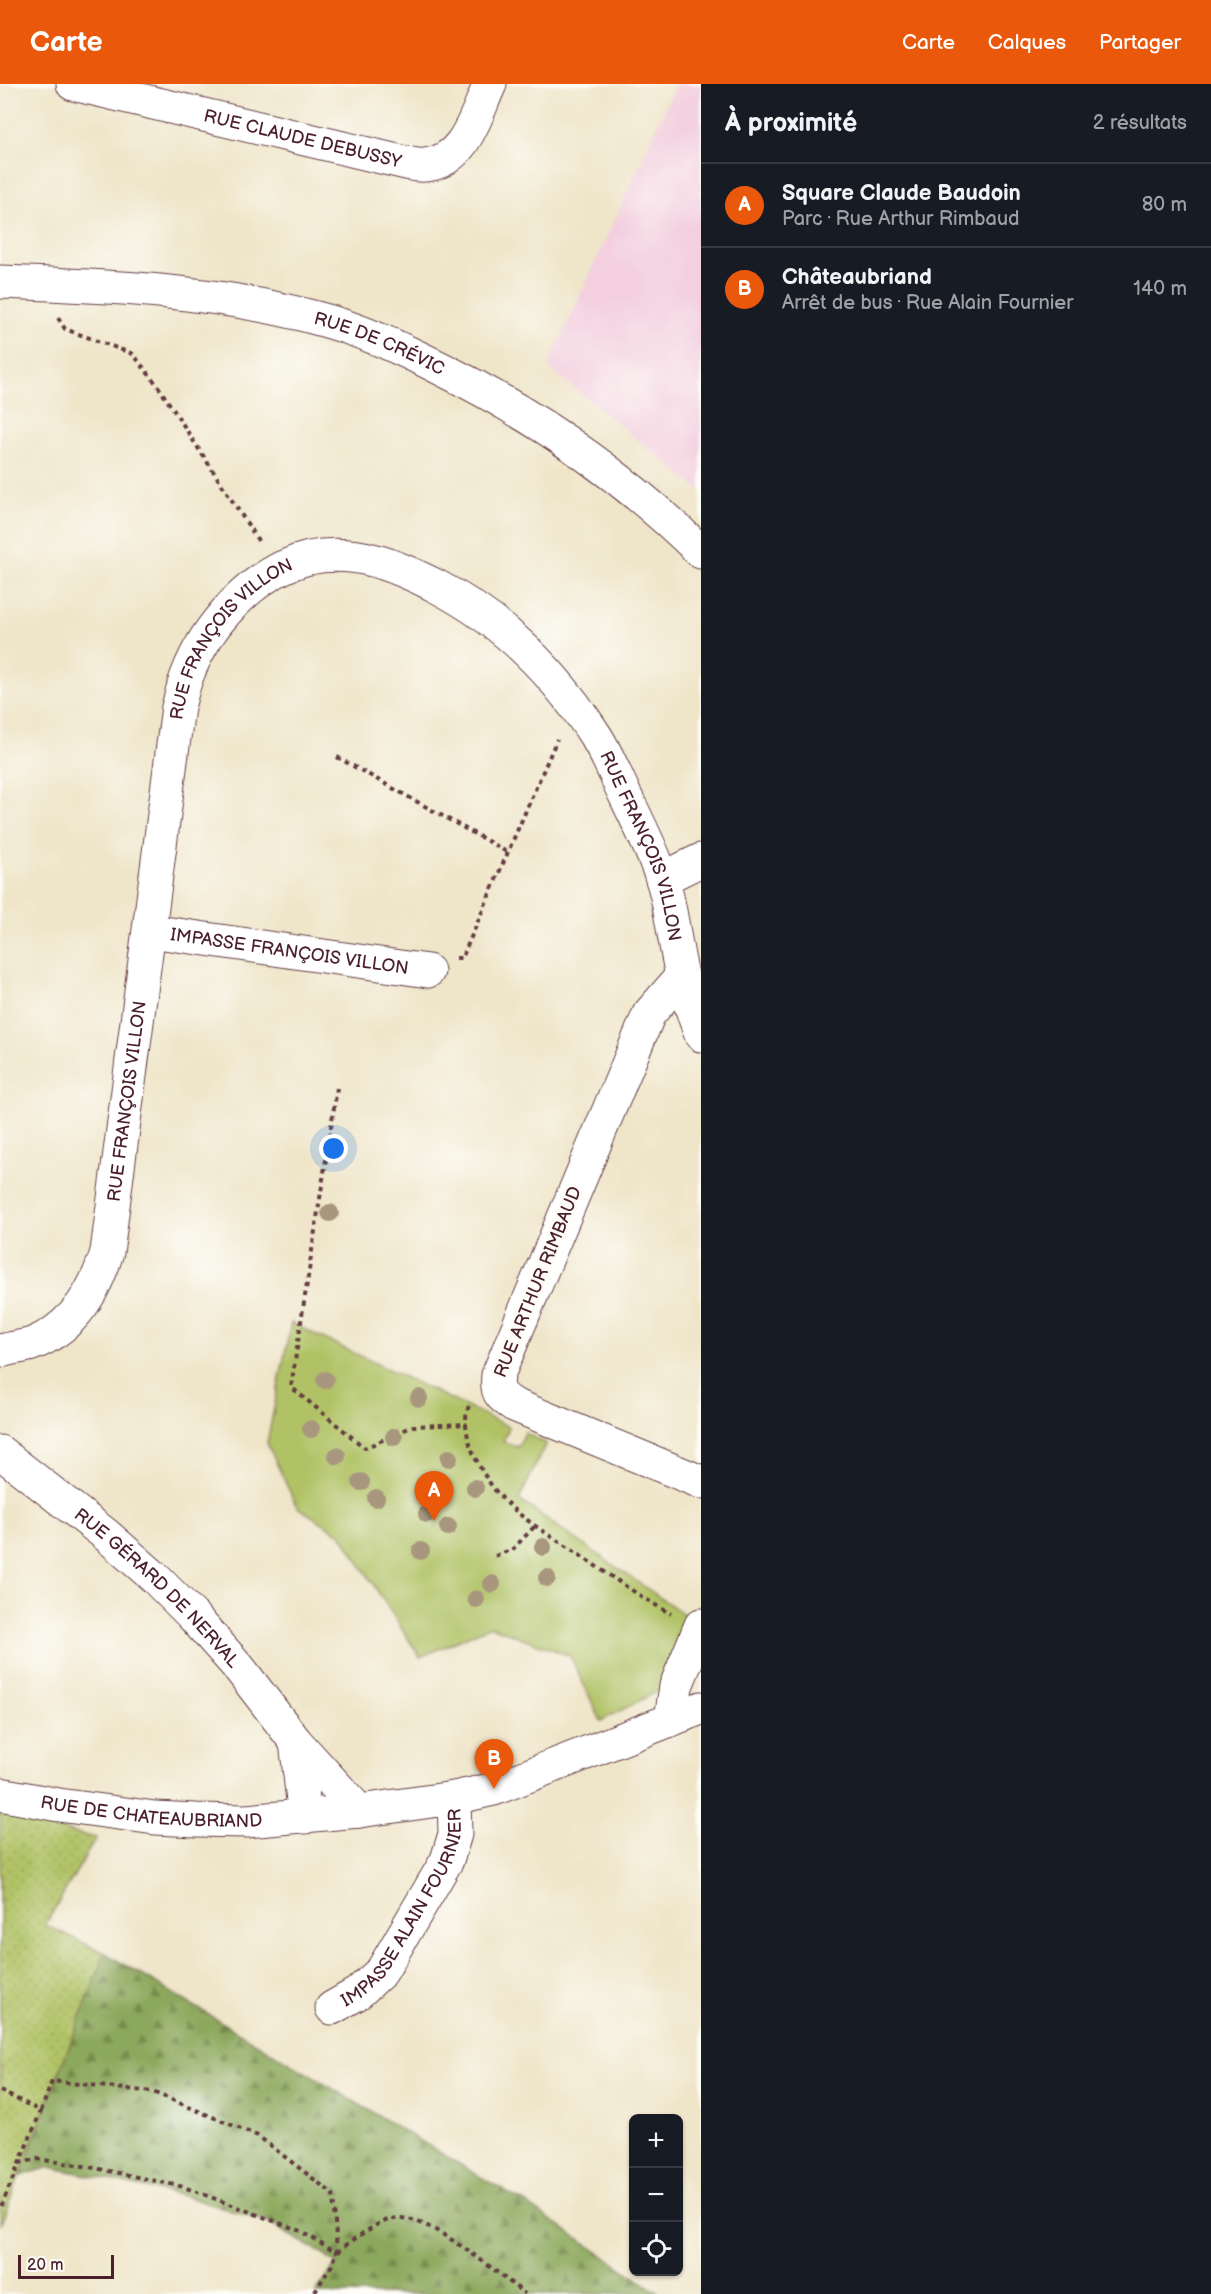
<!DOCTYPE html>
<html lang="fr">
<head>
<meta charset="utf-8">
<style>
  :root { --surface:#171b24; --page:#20242c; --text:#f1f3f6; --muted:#9ea1a6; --line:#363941; --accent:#ea580c }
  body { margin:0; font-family:"Balsamiq Sans",sans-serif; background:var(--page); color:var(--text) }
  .controls { position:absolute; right:18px; bottom:18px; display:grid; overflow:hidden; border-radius:9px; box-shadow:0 2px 4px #0004 }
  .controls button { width:54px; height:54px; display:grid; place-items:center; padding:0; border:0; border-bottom:2px solid var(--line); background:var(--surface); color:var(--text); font:30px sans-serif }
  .scale { position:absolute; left:18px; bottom:15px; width:96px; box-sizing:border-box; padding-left:6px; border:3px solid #4a1f2b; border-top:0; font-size:16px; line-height:21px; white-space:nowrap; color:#4a1f2b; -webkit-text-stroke:4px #fdfcf7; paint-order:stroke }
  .you { position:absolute; left:334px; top:1065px; width:21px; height:21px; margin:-15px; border:4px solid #fff; border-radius:50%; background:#1a73e8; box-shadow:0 0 0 9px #1a73e833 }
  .badge { display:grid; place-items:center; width:39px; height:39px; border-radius:50%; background:var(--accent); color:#fff; font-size:20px; font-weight:700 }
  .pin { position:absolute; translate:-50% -50px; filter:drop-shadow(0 2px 3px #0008) }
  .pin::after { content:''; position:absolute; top:32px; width:21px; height:18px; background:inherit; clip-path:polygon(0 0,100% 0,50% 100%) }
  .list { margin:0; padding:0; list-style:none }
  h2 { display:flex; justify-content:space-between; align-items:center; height:78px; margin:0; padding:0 24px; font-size:26px }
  h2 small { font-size:20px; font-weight:400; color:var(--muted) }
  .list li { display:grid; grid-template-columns:39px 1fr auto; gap:18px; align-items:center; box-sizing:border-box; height:84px; padding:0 24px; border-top:2px solid var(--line) }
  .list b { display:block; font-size:22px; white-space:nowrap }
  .list p { margin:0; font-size:20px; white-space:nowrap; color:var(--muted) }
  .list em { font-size:20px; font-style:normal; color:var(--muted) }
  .icon { flex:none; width:33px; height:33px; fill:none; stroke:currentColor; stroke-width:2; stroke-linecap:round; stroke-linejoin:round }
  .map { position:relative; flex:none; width:701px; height:2210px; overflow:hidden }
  header { display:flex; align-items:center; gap:36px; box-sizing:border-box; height:84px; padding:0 30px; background:var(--accent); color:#fff }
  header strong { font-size:28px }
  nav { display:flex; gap:33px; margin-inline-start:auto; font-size:21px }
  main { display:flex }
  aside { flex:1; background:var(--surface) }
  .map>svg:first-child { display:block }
  .built { fill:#f3cfdf }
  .forest { fill:url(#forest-firs); stroke:#6b6443; stroke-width:1.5 }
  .park { fill:#b1c266; stroke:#7e7048; stroke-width:1.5 }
  .garden { fill:url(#garden-dots); stroke:#7e7048; stroke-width:1.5 }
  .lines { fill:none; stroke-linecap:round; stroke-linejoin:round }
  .minor-casing { stroke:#633d43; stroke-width:35 }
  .path { stroke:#633d43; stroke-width:4; stroke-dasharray:4.5 4.5; stroke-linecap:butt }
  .minor { stroke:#fff; stroke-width:33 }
  .tree { fill:#a8977e }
  .labels { text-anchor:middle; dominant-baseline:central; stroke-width:6; stroke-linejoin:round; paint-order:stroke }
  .street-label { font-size:18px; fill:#4a1f2b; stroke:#fdfcf7 }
</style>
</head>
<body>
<header>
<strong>Carte</strong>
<nav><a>Carte</a><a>Calques</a><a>Partager</a></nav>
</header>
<main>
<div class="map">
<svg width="701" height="2210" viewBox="0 0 701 2210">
  <defs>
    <pattern id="forest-firs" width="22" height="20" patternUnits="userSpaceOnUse" patternTransform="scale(1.5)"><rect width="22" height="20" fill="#8ca85b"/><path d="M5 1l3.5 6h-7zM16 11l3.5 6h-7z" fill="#74884b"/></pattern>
    <pattern id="garden-dots" width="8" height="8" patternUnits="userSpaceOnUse" patternTransform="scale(1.5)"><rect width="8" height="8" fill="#b1c266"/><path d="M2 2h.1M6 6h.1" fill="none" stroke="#9aa659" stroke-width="1.8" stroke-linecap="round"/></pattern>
  </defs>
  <rect width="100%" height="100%" fill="#fdfcf7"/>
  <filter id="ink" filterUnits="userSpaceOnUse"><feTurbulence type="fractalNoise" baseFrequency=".0167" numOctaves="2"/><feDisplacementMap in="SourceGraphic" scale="12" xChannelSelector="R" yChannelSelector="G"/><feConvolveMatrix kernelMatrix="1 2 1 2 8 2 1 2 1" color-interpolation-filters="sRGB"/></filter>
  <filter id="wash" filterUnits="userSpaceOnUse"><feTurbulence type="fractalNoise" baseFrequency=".008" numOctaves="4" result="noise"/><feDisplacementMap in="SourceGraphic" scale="24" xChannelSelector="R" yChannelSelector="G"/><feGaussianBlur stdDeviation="1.35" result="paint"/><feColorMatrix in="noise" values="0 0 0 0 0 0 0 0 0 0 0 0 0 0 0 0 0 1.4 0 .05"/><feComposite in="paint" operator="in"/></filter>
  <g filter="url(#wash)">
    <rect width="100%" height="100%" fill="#efe5c9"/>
    <path class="built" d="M 676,0 L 701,0 L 701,407 L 548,283 Z"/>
    <path class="forest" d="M 105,1869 L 533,2124 L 660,2210 L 315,2210 L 336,2180 L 321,2169 L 267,2138 L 184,2112 L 50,2083 L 20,2092 Z"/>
    <path class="park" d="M 291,1239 L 509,1343 L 503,1358 L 518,1363 L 525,1349 L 546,1359 L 519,1416 L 691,1535 L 660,1606 L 601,1637 L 570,1572 L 491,1542 L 420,1573 L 341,1450 L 297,1423 L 267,1359 Z"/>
    <path class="garden" d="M 0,1730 L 96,1754 L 45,1841 L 105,1869 L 0,2142 Z"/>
  </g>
  <g filter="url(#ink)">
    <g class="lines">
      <g class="minor-casing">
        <g id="minor">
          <path id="s1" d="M 73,0 L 406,79 C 412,80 419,82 425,81 C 465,78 476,30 490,0"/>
          <path id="s2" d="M 0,198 C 106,202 213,206 316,234 C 360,245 402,265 442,285 C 538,333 625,393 701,468"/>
          <path d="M 662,795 L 701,776"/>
          <path id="s3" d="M 150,847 L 428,887"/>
          <path d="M 682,892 L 649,930 L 498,1291 C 496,1309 500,1312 514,1321 L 701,1398"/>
          <path id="s4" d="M 0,1267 C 11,1264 22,1263 32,1260 C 73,1244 95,1208 107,1168 L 178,623 C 181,613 183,602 187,592 C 206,541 254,487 309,474 C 356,464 397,482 438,503 C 505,538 557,591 597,654 C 608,672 616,692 625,711 C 638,738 652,765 662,794 C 672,825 674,859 682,891 C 687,911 694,932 701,951"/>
          <path id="s5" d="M 0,1368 L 105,1450 L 153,1492 L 192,1531 L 240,1585 L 296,1658 L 359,1727"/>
          <path d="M 671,1636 L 676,1602 L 701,1541"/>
          <path d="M 296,1658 L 305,1733"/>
          <path id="s6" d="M 0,1710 L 59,1721 L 155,1734 L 196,1736 L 246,1737 L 359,1727 L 454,1714 L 494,1705 L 701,1624"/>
          <path id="s7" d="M 332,1924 L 358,1909 L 382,1887 L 447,1776 L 455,1750 L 454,1714"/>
        </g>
      </g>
      <path class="path" d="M 58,234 L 65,245 L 133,270 L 158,302 L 259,458
        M 337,673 L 507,768
        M 456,874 L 462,874 L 557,655
        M 337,1004 L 291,1303 L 365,1364 L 413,1342 L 467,1340
        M 469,1322 C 457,1348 483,1394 501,1413 C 522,1436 553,1453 578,1470 C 609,1491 639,1512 671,1530
        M 495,1472 L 513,1465 L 536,1441
        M 0,2007 L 41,2027 L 0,2125
        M 41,2027 L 52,1997 L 153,2008 L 258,2052 L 333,2110 L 337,2168 L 332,2181 L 313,2210
        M 19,2079 L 37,2075 L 90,2083 L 184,2103 L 298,2146 L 337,2168
        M 338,2167 C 354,2156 378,2135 399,2134 C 431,2133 499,2190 525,2210"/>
      <use href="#minor" class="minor"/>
    </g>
    <g class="tree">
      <circle cx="330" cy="1129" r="9"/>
      <circle cx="325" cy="1296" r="9"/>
      <circle cx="419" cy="1314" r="9"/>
      <circle cx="311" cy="1345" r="9"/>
      <circle cx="394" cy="1353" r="9"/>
      <circle cx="337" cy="1372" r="9"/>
      <circle cx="449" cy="1374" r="9"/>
      <circle cx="361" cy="1398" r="9"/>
      <circle cx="475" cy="1404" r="9"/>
      <circle cx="376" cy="1414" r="9"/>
      <circle cx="427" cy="1430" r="9"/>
      <circle cx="448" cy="1443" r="9"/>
      <circle cx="543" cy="1463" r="9"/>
      <circle cx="421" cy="1467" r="9"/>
      <circle cx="547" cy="1494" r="9"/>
      <circle cx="492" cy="1500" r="9"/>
      <circle cx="476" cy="1515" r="9"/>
    </g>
  </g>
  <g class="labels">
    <g class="street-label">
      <text stroke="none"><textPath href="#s1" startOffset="236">RUE CLAUDE DEBUSSY</textPath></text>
      <text stroke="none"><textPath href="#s2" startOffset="387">RUE DE CRÉVIC</textPath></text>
      <text stroke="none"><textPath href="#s4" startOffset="794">RUE FRANÇOIS VILLON</textPath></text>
      <text stroke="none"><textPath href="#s4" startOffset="1388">RUE FRANÇOIS VILLON</textPath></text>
      <text stroke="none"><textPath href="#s3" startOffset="141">IMPASSE FRANÇOIS VILLON</textPath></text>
      <text stroke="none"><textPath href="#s4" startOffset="308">RUE FRANÇOIS VILLON</textPath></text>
      <text transform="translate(538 1198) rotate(-68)">RUE ARTHUR RIMBAUD</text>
      <text stroke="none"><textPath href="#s5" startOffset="208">RUE GÉRARD DE NERVAL</textPath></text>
      <text stroke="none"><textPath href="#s6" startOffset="153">RUE DE CHATEAUBRIAND</textPath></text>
      <text stroke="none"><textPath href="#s7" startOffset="128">IMPASSE ALAIN FOURNIER</textPath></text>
    </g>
  </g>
</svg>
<div class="controls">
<button>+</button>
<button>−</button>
<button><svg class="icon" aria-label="locate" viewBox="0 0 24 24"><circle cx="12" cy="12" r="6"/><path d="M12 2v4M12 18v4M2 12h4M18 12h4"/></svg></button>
</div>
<div class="scale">20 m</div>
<div class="you"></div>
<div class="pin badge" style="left:434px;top:1437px">A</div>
<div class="pin badge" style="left:494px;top:1705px">B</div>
</div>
<aside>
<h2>À proximité<small>2 résultats</small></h2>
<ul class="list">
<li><span class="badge">A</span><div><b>Square Claude Baudoin</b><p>Parc · Rue Arthur Rimbaud</p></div><em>80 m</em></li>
<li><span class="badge">B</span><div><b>Châteaubriand</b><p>Arrêt de bus · Rue Alain Fournier</p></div><em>140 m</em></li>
</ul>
</aside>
</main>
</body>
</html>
